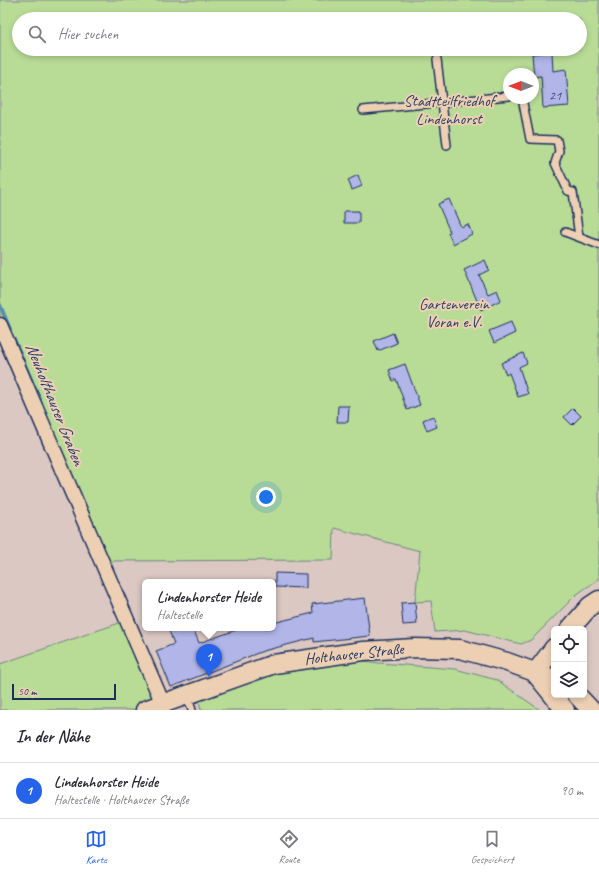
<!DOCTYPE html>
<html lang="de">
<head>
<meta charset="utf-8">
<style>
  :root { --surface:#fff; --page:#f7f7f7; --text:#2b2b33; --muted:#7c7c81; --line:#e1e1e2; --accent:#2563eb }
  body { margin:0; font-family:Caveat,sans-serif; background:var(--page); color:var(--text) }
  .controls { position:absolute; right:12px; bottom:12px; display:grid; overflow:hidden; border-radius:6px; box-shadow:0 2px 6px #0003 }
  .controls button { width:36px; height:36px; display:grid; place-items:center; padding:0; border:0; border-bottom:1px solid var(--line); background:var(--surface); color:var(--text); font:20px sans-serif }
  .compass { position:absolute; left:503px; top:68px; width:36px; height:36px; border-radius:50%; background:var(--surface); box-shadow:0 2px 6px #0003; rotate:270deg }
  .scale { position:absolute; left:12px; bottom:10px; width:104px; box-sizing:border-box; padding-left:4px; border:2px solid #1b2f5e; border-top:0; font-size:11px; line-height:14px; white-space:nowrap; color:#1b2f5e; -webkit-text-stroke:3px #edd0b4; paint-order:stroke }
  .you { position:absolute; left:266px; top:497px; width:14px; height:14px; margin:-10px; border:3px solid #fff; border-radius:50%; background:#1a73e8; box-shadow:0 0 0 6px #1a73e833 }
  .badge { display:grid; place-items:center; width:26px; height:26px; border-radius:50%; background:var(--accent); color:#fff; font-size:13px; font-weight:700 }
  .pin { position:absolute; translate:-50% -33px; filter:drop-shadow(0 1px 2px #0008) }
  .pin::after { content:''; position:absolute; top:21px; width:14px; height:12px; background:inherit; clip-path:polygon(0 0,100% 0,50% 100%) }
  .popup { position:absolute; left:142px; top:579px; width:134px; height:52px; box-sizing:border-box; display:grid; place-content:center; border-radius:6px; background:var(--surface); filter:drop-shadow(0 1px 3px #0005); font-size:13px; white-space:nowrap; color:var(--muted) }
  .popup b { font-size:15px; color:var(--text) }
  .popup::after { content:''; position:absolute; left:50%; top:100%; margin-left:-8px; border:8px solid transparent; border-top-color:var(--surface) }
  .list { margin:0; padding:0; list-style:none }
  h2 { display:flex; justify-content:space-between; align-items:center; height:52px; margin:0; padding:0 16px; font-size:17px }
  h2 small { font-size:13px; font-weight:400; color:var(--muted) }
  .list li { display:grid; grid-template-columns:26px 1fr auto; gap:12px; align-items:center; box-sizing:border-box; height:56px; padding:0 16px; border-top:1px solid var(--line) }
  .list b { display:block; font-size:15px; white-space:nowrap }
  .list p { margin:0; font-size:13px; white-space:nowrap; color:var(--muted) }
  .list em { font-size:13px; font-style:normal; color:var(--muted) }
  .icon { flex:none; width:22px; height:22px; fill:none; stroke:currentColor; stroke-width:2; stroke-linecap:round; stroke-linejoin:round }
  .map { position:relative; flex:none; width:599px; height:710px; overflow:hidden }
  .search { position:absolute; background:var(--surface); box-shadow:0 2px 6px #0003; left:12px; right:12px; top:12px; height:44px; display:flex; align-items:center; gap:10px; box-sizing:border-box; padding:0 14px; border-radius:22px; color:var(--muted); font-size:15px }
  .sheet { height:108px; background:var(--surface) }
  nav { display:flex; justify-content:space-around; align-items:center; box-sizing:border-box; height:56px; border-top:1px solid var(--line); background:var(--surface); font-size:11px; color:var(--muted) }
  nav a { display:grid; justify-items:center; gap:2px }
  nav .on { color:var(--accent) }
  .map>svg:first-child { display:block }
  .green { fill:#b8dc96; stroke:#6a867a; fill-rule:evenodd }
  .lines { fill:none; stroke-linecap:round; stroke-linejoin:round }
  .stream { stroke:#588fab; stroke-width:4 }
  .building { fill:#b1b5e7; stroke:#1b2f5e }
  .service-casing { stroke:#1b2f5e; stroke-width:10 }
  .minor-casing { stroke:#1b2f5e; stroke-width:17 }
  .tertiary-casing { stroke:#1b2f5e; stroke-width:21 }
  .service { stroke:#edd0b4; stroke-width:7 }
  .minor { stroke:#edd0b4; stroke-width:14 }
  .tertiary { stroke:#edd0b4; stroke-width:18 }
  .labels { text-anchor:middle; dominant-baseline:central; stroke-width:4; stroke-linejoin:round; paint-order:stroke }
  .number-label { font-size:14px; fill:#405080 }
  .park-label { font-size:16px; fill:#2b4064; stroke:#edd0b4 }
  .street-label { font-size:16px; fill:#1b2f5e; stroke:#edd0b4 }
  .water-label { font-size:17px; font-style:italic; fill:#253f6b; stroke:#edd0b4 }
</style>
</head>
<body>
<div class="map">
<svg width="599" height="710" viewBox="0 0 599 710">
  <rect width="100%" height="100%" fill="#dbc8c3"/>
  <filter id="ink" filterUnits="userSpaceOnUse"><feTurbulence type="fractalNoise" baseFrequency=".025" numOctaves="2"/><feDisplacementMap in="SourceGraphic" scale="8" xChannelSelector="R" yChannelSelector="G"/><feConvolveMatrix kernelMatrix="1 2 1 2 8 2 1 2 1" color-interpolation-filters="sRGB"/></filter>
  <g filter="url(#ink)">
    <path class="green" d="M 0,0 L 599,0 L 599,579 L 577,594 L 531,640 L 521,644 L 465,630 L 435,632 L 431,601 L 415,602 L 420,551 L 334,528 L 333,560 L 103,561 L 0,325 ZM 19,19 L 580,19 L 580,49 L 19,49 ZM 509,74 L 533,74 L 533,98 L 509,98 Z
      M 128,620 L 163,704 L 145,710 L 0,710 L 0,664 Z
      M 322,656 L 379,663 L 455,669 L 497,680 L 540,710 L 201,710 L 197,692 Z"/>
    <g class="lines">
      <path class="stream" d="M 0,305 L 10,329
        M 14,339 L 46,414"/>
    </g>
    <path class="building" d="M 552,52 L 553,71 L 566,69 L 569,106 L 543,108 L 541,76 L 534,77 L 532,54 Z
      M 358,175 L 362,186 L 352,190 L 348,180 Z
      M 449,199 L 461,227 L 468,224 L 472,234 L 453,244 L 448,233 L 450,232 L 438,204 Z
      M 344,211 L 359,211 L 359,223 L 344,223 Z
      M 485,260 L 489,270 L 479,275 L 488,294 L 497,290 L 501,300 L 481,310 L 464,270 Z
      M 511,322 L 515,333 L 494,343 L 489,331 Z
      M 393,333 L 397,343 L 378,351 L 374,341 Z
      M 523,353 L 527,363 L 519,367 L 528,394 L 518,397 L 509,373 L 506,375 L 501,363 Z
      M 405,364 L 420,405 L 407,410 L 396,379 L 393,381 L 389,370 Z
      M 338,406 L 349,406 L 348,422 L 337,422 Z
      M 573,408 L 581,416 L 572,425 L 564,417 Z
      M 433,416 L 437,427 L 427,431 L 423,420 Z
      M 275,573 L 306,574 L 306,588 L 275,587 Z
      M 365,598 L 370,636 L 314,642 L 314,638 L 263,651 L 171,687 L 156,651 L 174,644 L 168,628 L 193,628 L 199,643 L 242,628 L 273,628 L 273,623 L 313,613 L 312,604 Z
      M 415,602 L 417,624 L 403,625 L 401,603 Z"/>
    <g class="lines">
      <g class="service-casing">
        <path id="service" d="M 437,59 L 447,145
          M 522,98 L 530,139 L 557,140 L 559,151 L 555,163 L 568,191 L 573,192 L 579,237
          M 363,110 L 509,96
          M 565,232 L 599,245
          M 187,695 L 192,710"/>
      </g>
      <g class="minor-casing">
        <path id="minor" d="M 0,325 L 163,704"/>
      </g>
      <g class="tertiary-casing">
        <path id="tertiary" d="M 570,629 L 590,606 L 599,600
          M 535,673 L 565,710
          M 535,673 L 554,648
          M 577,695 L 591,710
          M 145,710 L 274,664 L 363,651 L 415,648 L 460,649 L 507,662 L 554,679"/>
      </g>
      <use href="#service" class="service"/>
      <use href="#minor" class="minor"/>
      <use href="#tertiary" class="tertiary"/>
    </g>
  </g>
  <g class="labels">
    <g class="number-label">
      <text x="555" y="95">21</text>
    </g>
    <g class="park-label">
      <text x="449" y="101">Stadtteilfriedhof<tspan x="449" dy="18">Lindenhorst</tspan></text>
      <text x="454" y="304">Gartenverein<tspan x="454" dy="18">Voran e.V.</tspan></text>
    </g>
    <g class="street-label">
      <text transform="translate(354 654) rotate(-6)">Holthauser Straße</text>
    </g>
    <g class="water-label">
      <text transform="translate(55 404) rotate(68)">Neuholthauser Graben</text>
    </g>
  </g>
</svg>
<div class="controls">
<button><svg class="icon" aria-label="locate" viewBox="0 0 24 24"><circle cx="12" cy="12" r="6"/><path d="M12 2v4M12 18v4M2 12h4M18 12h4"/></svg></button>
<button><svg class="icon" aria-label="layers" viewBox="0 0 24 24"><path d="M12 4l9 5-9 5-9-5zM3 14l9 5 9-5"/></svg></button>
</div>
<svg class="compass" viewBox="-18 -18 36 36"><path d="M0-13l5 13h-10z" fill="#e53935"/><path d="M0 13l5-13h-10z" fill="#7c7c81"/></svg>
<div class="scale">50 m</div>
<div class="you"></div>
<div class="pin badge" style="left:209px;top:677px">1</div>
<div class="popup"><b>Lindenhorster Heide</b>Haltestelle</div>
<div class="search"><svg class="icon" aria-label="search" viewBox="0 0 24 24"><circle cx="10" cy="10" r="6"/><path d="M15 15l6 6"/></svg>Hier suchen</div>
</div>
<section class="sheet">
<h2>In der Nähe<small></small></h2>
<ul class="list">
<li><span class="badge">1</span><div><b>Lindenhorster Heide</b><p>Haltestelle · Holthauser Straße</p></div><em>90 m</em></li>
</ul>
</section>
<nav>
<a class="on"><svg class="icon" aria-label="map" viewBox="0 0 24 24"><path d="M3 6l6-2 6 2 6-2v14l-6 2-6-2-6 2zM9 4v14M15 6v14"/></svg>Karte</a>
<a><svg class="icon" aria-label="directions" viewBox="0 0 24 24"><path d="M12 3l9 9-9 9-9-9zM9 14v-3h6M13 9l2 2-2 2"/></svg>Route</a>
<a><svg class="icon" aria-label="saved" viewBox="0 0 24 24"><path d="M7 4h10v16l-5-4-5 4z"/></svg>Gespeichert</a>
</nav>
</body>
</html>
